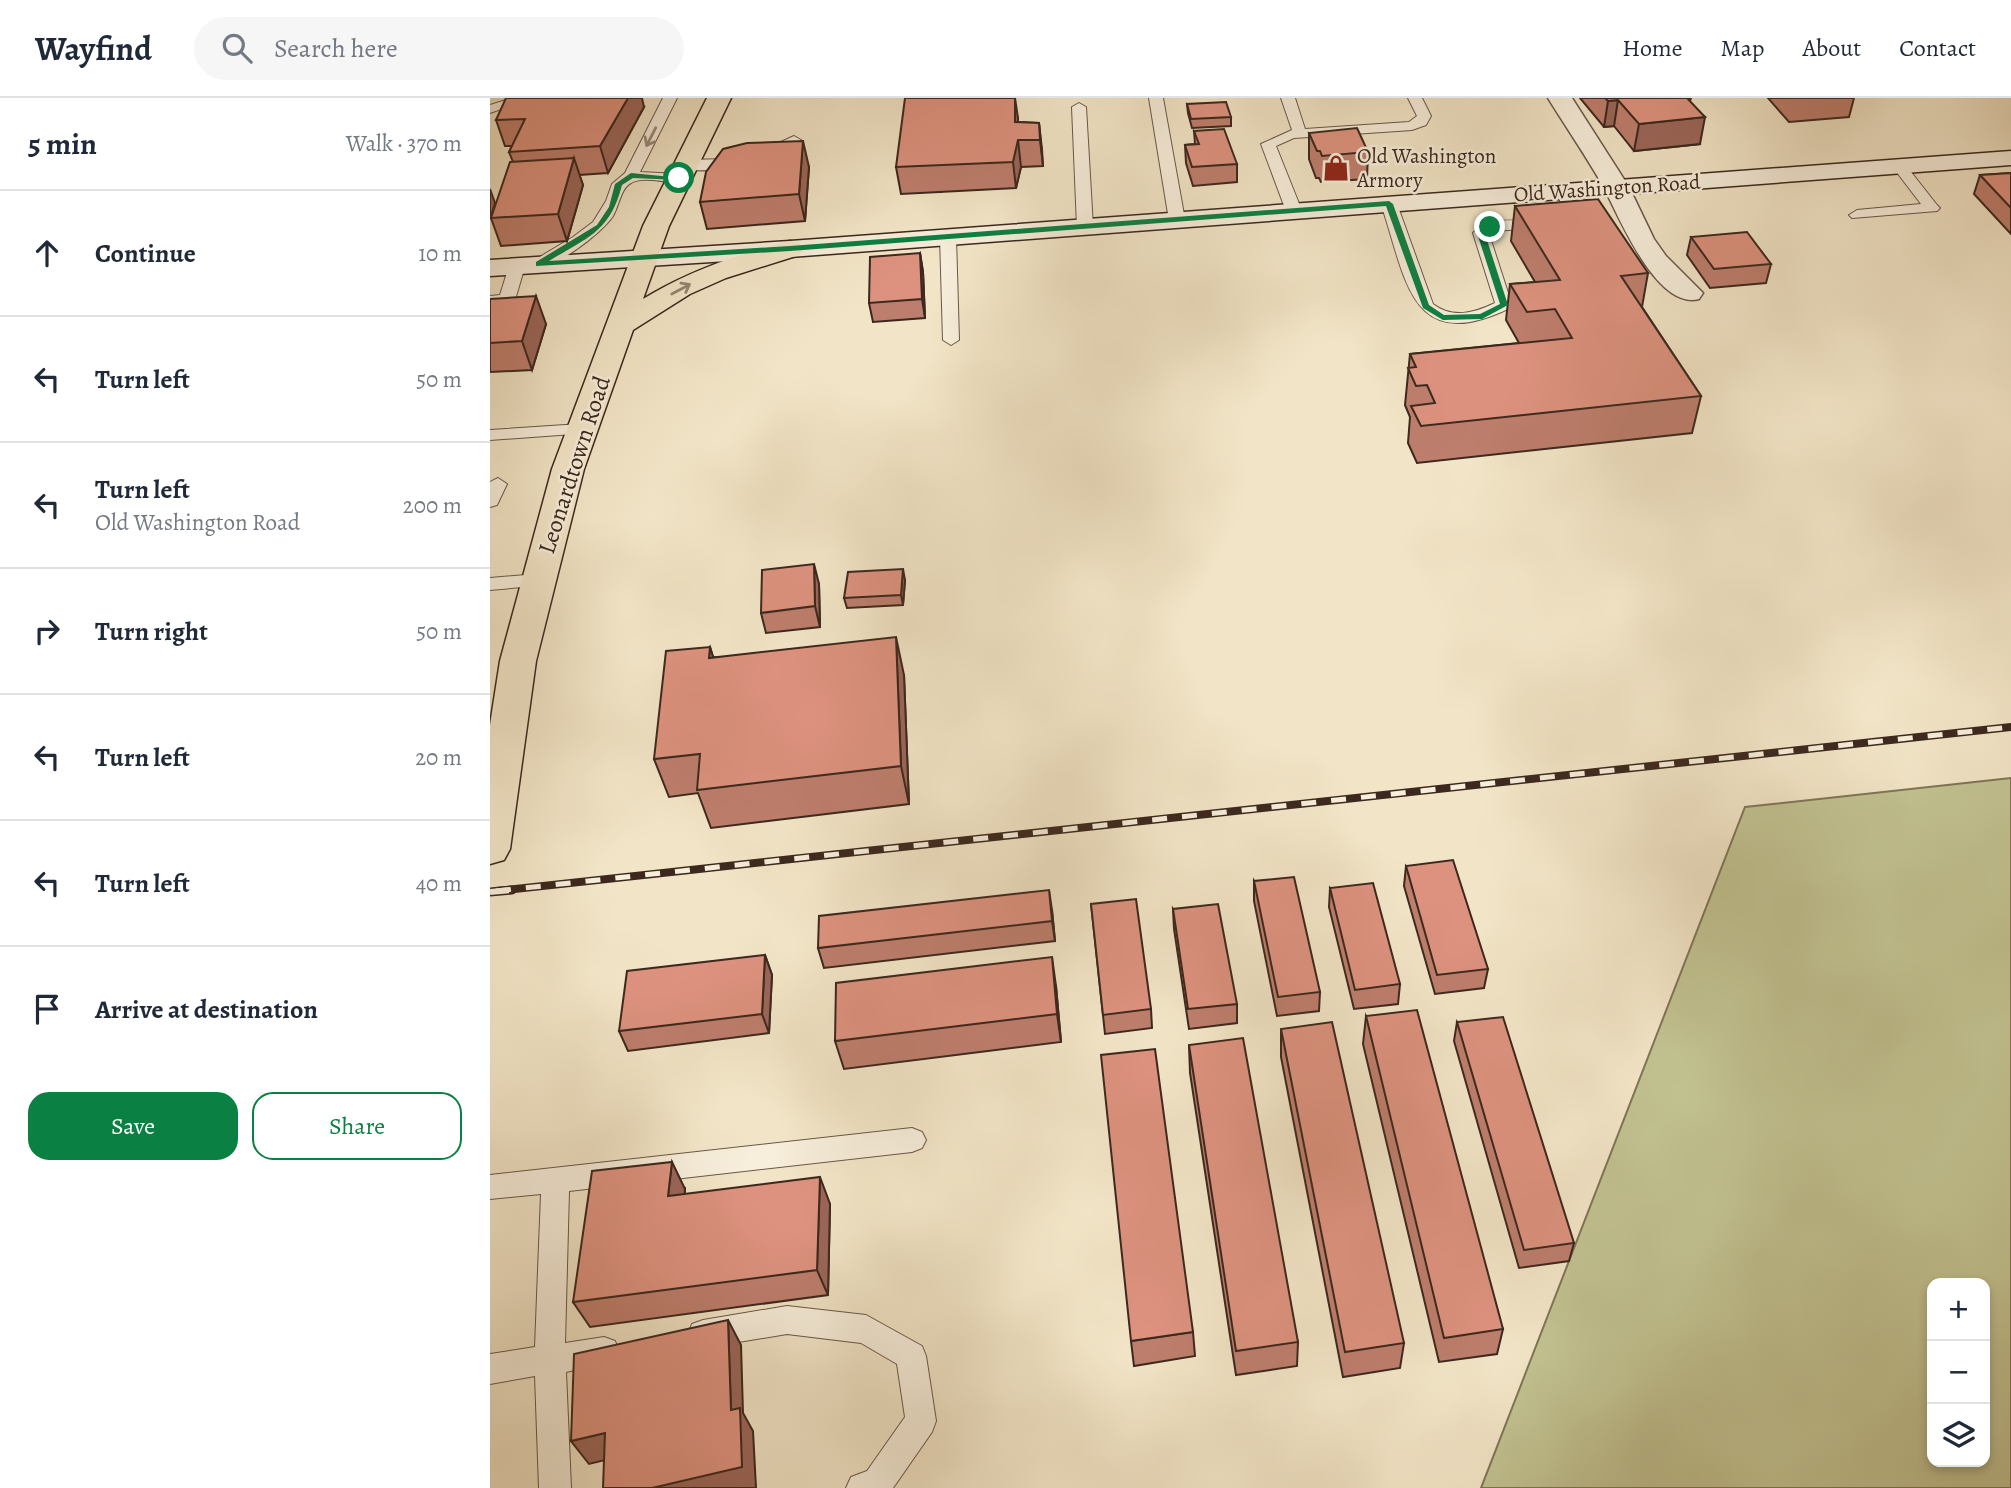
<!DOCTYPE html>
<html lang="en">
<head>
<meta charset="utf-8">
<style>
  :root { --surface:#fff; --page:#f6f6f7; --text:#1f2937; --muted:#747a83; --line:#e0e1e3; --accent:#0b8043 }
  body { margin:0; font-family:Alegreya,serif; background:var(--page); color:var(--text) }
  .controls { position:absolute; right:21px; bottom:21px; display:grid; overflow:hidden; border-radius:14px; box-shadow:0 4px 10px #0003 }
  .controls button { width:63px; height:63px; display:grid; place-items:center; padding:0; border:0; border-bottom:2px solid var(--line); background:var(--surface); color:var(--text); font:35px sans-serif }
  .stop { position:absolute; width:21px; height:21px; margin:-16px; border:5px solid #0b8043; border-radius:50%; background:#fff }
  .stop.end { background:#0b8043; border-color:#fff; box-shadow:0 2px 7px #0008 }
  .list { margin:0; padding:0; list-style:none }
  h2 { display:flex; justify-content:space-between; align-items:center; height:91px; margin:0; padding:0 28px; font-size:30px }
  h2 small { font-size:23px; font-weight:400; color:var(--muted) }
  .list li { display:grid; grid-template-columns:46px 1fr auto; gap:21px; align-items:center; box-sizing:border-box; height:126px; padding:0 28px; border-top:2px solid var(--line) }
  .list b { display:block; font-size:26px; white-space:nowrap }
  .list p { margin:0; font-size:23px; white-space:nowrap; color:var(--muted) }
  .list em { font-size:23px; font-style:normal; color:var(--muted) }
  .actions { display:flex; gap:14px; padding:21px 28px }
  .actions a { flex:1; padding:16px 0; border:2px solid var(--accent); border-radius:21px; text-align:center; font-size:24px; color:var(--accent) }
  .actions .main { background:var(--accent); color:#fff }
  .icon { flex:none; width:38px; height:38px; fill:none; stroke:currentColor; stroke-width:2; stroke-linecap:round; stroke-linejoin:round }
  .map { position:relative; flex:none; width:1521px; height:1390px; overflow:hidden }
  header { display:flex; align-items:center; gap:42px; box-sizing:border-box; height:98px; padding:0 35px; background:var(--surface); border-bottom:2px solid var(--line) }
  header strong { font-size:33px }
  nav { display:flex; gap:38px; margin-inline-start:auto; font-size:24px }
  .search { width:490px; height:63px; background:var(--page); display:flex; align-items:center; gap:18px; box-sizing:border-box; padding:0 24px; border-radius:38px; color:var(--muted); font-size:26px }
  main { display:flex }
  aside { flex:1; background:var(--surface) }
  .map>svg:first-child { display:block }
  .green { fill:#c2c291; stroke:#7f7558; stroke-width:2; fill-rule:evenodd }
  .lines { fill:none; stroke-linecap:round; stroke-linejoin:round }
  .service-casing { stroke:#6a5748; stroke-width:2 }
  .minor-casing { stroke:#6a5748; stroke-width:3 }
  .secondary-casing { stroke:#3c281e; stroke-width:3 }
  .trunk-casing { stroke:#3c281e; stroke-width:3 }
  .path { stroke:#3c281e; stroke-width:2.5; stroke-dasharray:1 2.5; stroke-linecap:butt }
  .service { fill:#f7eedb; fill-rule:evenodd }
  .minor { fill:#f7eedb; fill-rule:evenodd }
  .secondary { fill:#f7eedb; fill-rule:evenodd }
  .trunk { fill:#f2e5c7; fill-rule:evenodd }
  .rail-far1-casing { stroke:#3c281e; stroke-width:8 }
  .rail-casing { stroke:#3c281e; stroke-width:9 }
  .rail-far1 { stroke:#f7eedb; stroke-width:5; stroke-dasharray:15; stroke-linecap:butt }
  .rail { stroke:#f7eedb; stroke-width:6; stroke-dasharray:19; stroke-linecap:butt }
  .wall { fill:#be7e6d; stroke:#3c281e; stroke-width:2 }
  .shaded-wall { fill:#9b6659; stroke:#3c281e; stroke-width:2 }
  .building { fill:#dd927f; stroke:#3c281e; stroke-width:2 }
  .oneway { stroke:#9a8b7c }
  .oneway2 { stroke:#978672 }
  .route { fill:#0b8043 }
  .labels { text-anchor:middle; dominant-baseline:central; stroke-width:5; stroke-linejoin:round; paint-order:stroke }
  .far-poi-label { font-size:21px; fill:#3c281e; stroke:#f7eedb; text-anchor:start }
  .far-street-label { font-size:21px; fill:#3c281e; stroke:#f7eedb }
  .street-label { font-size:24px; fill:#3c281e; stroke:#f7eedb }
</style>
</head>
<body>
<header>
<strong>Wayfind</strong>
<div class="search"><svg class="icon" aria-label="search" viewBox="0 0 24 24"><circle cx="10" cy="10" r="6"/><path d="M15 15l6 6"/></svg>Search here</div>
<nav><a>Home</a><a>Map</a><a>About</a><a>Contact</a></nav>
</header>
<main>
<aside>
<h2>5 min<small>Walk · 370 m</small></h2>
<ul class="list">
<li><svg class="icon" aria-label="ahead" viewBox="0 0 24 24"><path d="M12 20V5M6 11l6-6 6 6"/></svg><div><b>Continue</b></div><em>10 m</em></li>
<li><svg class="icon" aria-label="left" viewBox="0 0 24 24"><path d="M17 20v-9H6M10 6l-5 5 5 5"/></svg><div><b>Turn left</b></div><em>50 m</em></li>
<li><svg class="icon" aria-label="left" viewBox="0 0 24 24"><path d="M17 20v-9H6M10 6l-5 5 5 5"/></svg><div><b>Turn left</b><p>Old Washington Road</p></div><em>200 m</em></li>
<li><svg class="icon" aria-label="right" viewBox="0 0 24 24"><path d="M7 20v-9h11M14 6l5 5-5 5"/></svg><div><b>Turn right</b></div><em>50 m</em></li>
<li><svg class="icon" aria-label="left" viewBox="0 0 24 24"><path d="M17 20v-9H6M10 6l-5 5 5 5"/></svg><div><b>Turn left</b></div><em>20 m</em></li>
<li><svg class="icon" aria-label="left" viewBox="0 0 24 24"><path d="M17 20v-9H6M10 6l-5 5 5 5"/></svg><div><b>Turn left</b></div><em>40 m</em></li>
<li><svg class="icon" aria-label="arrive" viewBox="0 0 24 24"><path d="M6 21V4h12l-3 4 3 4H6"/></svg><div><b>Arrive at destination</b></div></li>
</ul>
<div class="actions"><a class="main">Save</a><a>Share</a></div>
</aside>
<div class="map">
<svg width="1521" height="1390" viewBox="0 0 1521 1390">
  <rect width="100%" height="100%" fill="#f2e5c7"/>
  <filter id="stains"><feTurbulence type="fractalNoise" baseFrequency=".00286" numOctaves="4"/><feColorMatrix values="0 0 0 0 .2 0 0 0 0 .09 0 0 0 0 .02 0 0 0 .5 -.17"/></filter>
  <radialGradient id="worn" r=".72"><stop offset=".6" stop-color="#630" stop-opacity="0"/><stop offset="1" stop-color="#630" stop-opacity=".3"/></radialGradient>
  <path class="green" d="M 1521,680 L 1521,1390 L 991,1390 L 1255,709 ZM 1442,1185 L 1495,1185 L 1495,1364 L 1442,1364 Z"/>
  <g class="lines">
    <g class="service-casing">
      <path id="service" d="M 22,0 L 43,0 L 0,15 L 0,7 Z
        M 173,0 L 187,0 L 150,74 L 189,76 L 194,77 L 196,80 L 194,83 C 178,87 155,77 141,85 C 131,90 129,108 123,118 C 113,134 62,174 43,169 L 41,166 L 43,163 L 83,139 L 103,124 L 116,103 L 122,86 L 135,75 Z
        M 659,0 L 673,0 L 695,122 L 687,127 L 679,122 Z
        M 791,0 L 805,0 L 815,31 L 919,24 L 927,18 L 918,0 L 932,0 L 941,18 L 936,27 L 922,32 L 804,40 L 786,48 L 812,113 L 804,118 L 796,113 L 771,46 L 802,32 Z
        M 589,5 L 596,9 L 603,129 L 595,134 L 587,129 L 582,9 Z
        M 304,38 L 311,42 L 309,45 C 287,59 208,84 188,66 L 195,62 L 238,61 L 262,57 Z
        M 1409,64 L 1414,65 L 1447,107 L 1450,110 L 1447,113 L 1362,120 L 1359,117 L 1367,112 L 1431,106 L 1402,68 Z
        M 1075,89 L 1082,93 L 1088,113 L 1072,128 L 1004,133 L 999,136 L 1022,207 L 1020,210 C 919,259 916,179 891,106 L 894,103 L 899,101 L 907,106 L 943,206 C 963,221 984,215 1005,205 L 983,135 C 1005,110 1048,134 1072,112 L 1068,93 Z
        M 458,134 L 466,139 L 469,242 L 461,247 L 453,242 L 450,139 Z
        M 27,163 L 35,168 L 25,202 L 17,207 L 0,208 L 0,198 L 10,197 L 19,168 Z
        M 91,326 L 97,327 L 100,331 L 97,335 L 0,342 L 0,332 Z
        M 8,380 L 17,386 L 7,407 L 0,409 L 0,384 Z
        M 48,476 L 55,477 L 58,482 L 55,487 L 0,492 L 0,480 Z
        M 422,1030 L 432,1034 L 436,1042 L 432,1050 L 422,1054 L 79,1093 L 75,1245 L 114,1239 L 125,1243 L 129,1253 L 125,1263 L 76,1274 L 81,1390 L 49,1390 L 45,1278 L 0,1286 L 0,1256 L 45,1249 L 51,1096 L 0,1101 L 0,1077 Z
        M 297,1208 L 376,1217 L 432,1248 L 436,1258 L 446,1323 L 442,1334 L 403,1390 L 356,1390 L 361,1379 L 377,1373 L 415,1319 L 407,1266 L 371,1245 L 297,1236 L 213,1250 L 202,1246 L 198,1236 L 202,1226 L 213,1222 Z"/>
    </g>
    <g class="minor-casing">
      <path id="minor" d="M 1058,0 L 1082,0 L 1139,89 L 1164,141 L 1176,158 L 1213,195 L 1209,201 C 1166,212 1129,118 1113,88 C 1096,58 1076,29 1058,0 Z"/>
    </g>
    <g class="secondary-casing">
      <path id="secondary" d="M 1521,53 L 1521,67 L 300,159 L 0,178 L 0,162 L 300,143 Z"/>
    </g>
    <g class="trunk-casing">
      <path id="trunk" d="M 217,0 L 241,0 L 179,128 L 153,201 C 199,173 248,156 300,143 L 309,145 L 313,151 L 309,157 L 236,180 L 200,196 L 143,232 L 94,371 L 46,563 L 20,751 L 14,762 L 0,766 L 0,627 L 10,563 L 62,371 L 153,128 Z"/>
    </g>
    <path class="path" d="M 451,94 L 451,97"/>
    <use href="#service" class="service"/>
    <use href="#minor" class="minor"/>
    <use href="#secondary" class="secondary"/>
    <use href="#trunk" class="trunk"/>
    <g class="rail-far1-casing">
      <path id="rail-far1" d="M 6,793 L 1521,629"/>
    </g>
    <g class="rail-casing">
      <path id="rail" d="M 0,794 L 22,792"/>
    </g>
    <use href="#rail-far1" class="rail-far1"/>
    <use href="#rail" class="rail"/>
  </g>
  <path class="wall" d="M 1090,0 L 1201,0 L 1200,3 L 1210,46 L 1144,53 L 1124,28 L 1114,29 Z
    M 1278,0 L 1364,0 L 1359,19 L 1299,24 Z
    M 697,6 L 741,19 L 741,28 L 702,30 L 698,15 Z
    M 154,9 L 118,75 L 89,77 L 93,87 L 77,143 L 11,148 L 1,120 L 23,64 L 19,54 L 22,48 L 15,48 L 6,22 Z
    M 528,20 L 528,24 L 549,25 L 553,68 L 531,69 L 526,90 L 411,96 L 406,69 Z
    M 704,33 L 747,66 L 747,84 L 703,88 L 696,65 L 695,47 L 705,46 Z
    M 819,35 L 878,54 L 877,81 L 831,84 L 829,80 L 826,80 L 819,61 Z
    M 319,69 L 315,123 L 217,131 L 210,104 Z
    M 1521,75 L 1521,136 L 1484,96 L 1490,77 Z
    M 1025,108 L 1158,175 L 1152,209 L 1211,298 L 1202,335 L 927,365 L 918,345 L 920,319 L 915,307 L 920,256 L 1029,245 L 1016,222 L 1020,186 L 1045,184 L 1021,143 Z
    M 1201,139 L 1281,166 L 1276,185 L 1220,190 L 1197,157 Z
    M 430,155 L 433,174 L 435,220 L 383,224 L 379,205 Z
    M 0,201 L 56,226 L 42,272 L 0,274 Z
    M 415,482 L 413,507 L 357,510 L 354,500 Z
    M 329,486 L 330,529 L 276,535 L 271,515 Z
    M 220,549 L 223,559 L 414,577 L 419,706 L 221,730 L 208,695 L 179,699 L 164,661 Z
    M 916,768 L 998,871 L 994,890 L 945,896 L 914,788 Z
    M 764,783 L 830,894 L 829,913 L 787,918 L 764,803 Z
    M 840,790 L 910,886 L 908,906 L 864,911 L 839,809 Z
    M 601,806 L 661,911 L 662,930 L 615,936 Z
    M 683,811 L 747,906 L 747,925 L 699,931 L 684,831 Z
    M 562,812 L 565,843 L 334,870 L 328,850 Z
    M 275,857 L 282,877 L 279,935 L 138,953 L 129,933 Z
    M 566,888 L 571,944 L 354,971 L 345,943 Z
    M 876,918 L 1013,1231 L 1007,1256 L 949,1264 L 873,946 Z
    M 967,924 L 1084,1145 L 1079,1163 L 1029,1170 L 964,943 Z
    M 791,931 L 914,1245 L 910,1270 L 853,1279 L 791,959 Z
    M 699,947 L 808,1244 L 807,1268 L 746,1277 L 700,975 Z
    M 195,1091 L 195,1096 L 340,1106 L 338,1197 L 100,1229 L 83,1204 Z
    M 703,1234 L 705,1258 L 644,1268 L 641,1243 Z"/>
  <path class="shaded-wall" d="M 138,0 L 152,0 L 154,9 L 118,75 L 110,48 Z
    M 525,0 L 528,20 L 528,43 L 528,42 L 531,69 L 526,90 L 523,64 Z
    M 1128,2 L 1124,28 L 1114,29 L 1118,3 Z
    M 1215,19 L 1210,46 L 1144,53 L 1149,26 Z
    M 549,25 L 552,51 L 553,68 L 550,42 Z
    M 313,43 L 319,69 L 315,123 L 309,96 Z
    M 84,60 L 93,87 L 77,143 L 68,116 Z
    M 0,91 L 5,105 L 0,121 Z
    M 430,155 L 433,174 L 435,220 L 432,201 Z
    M 46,198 L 56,226 L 42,272 L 32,243 Z
    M 324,466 L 329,486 L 330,529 L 325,508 Z
    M 413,471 L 415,482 L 413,507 L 411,497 Z
    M 406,539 L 414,577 L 419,706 L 411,668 Z
    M 220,549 L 232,587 L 219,560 Z
    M 559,792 L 562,812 L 565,843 L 562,823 Z
    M 275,857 L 282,877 L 279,935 L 272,916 Z
    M 562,859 L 566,888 L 571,944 L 567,916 Z
    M 182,1064 L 195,1091 L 192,1125 L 178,1098 Z
    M 330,1079 L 340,1106 L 338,1197 L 327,1172 Z
    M 238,1222 L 251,1247 L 253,1315 L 263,1333 L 266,1390 L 162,1390 L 241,1312 Z
    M 115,1335 L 132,1358 L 99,1366 L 81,1343 Z"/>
  <path class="building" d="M 16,0 L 138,0 L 110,48 L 19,54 L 35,21 L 6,22 Z
    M 415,0 L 525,0 L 525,24 L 549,25 L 550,42 L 528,42 L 523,64 L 406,69 Z
    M 1115,0 L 1197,0 L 1215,19 L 1149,26 L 1128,2 L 1118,3 Z
    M 736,4 L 741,19 L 701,21 L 697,6 Z
    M 867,30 L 878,54 L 832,58 L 830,53 L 827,53 L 819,35 Z
    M 734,31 L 747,66 L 702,69 L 695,47 L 709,46 L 704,33 Z
    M 313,43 L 309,96 L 210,104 L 216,74 L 233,51 L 257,45 Z
    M 84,60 L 68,116 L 1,120 L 20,64 Z
    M 1521,75 L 1521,110 L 1490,77 Z
    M 1108,101 L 1158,175 L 1131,178 L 1211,298 L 931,328 L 921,308 L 945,305 L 937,287 L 926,288 L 918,270 L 926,269 L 920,256 L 1082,240 L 1065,211 L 1037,214 L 1020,186 L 1070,182 L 1025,108 Z
    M 1257,134 L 1281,166 L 1224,171 L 1201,139 Z
    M 430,155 L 432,201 L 379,205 L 380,159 Z
    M 46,198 L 32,243 L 0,245 L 0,201 Z
    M 324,466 L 325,508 L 271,515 L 272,472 Z
    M 413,471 L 411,497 L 354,500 L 358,474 Z
    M 406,539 L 411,668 L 207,692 L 210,656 L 164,661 L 176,553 L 220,549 L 219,560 Z
    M 963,762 L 998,871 L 947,877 L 916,768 Z
    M 804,779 L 830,894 L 788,899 L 764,783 Z
    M 883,785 L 910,886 L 865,892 L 840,790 Z
    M 559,792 L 562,823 L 328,850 L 329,818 Z
    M 646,801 L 661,911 L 613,917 L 601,806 Z
    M 728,806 L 747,906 L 698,911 L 683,811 Z
    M 275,857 L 272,916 L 129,933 L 137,873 Z
    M 562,859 L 567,916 L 345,943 L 346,885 Z
    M 927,912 L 1013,1231 L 954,1240 L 876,918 Z
    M 1013,919 L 1084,1145 L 1034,1152 L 967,924 Z
    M 842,924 L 914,1245 L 855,1254 L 791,931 Z
    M 753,940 L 808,1244 L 746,1253 L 699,947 Z
    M 665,951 L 703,1234 L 641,1243 L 611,957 Z
    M 182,1064 L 178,1098 L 330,1079 L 327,1172 L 83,1204 L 102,1073 Z
    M 238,1222 L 241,1312 L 250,1310 L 252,1369 L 162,1390 L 113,1390 L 115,1335 L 81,1343 L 84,1256 Z"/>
  <defs><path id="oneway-shaft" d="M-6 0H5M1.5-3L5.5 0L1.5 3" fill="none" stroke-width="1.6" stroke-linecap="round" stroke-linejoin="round" transform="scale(1.75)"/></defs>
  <use class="oneway" href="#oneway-shaft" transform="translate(161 39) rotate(117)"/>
  <use class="oneway2" href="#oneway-shaft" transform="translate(191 191) rotate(-28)"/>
  <path class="route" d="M 141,75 L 192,80 L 189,82 L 143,80 L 132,87 C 120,134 98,139 59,163 L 300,148 L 899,103 L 903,106 L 939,207 L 954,217 L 990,216 L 1010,206 L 987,135 L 1000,127 L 1004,129 L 995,136 L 1018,207 L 992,221 L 953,222 L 933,210 L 896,108 L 300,153 L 46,168 L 46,164 L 107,127 L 119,109 L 125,86 Z"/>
  <defs>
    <g id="shop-bare" transform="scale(2.1)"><path d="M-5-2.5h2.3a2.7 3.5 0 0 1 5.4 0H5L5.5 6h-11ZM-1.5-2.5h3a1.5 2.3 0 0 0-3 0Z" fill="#8f2418" stroke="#f7eedb" stroke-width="2.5" paint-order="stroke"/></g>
  </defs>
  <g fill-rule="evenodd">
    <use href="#shop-bare" x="846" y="70"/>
  </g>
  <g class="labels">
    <g class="far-poi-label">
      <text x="867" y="58">Old Washington<tspan x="867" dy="24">Armory</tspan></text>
    </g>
    <g class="far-street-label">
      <text transform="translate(1117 90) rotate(-4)">Old Washington Road</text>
    </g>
    <g class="street-label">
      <text transform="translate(84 367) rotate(-72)">Leonardtown Road</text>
    </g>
  </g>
  <rect width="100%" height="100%" filter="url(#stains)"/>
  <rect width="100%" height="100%" fill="url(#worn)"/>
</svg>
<div class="controls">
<button>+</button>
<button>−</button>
<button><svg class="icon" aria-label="layers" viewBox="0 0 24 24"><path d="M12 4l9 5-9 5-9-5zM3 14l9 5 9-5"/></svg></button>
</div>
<div class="stop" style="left:189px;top:80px"></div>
<div class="stop end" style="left:1000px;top:129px"></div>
</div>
</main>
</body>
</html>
